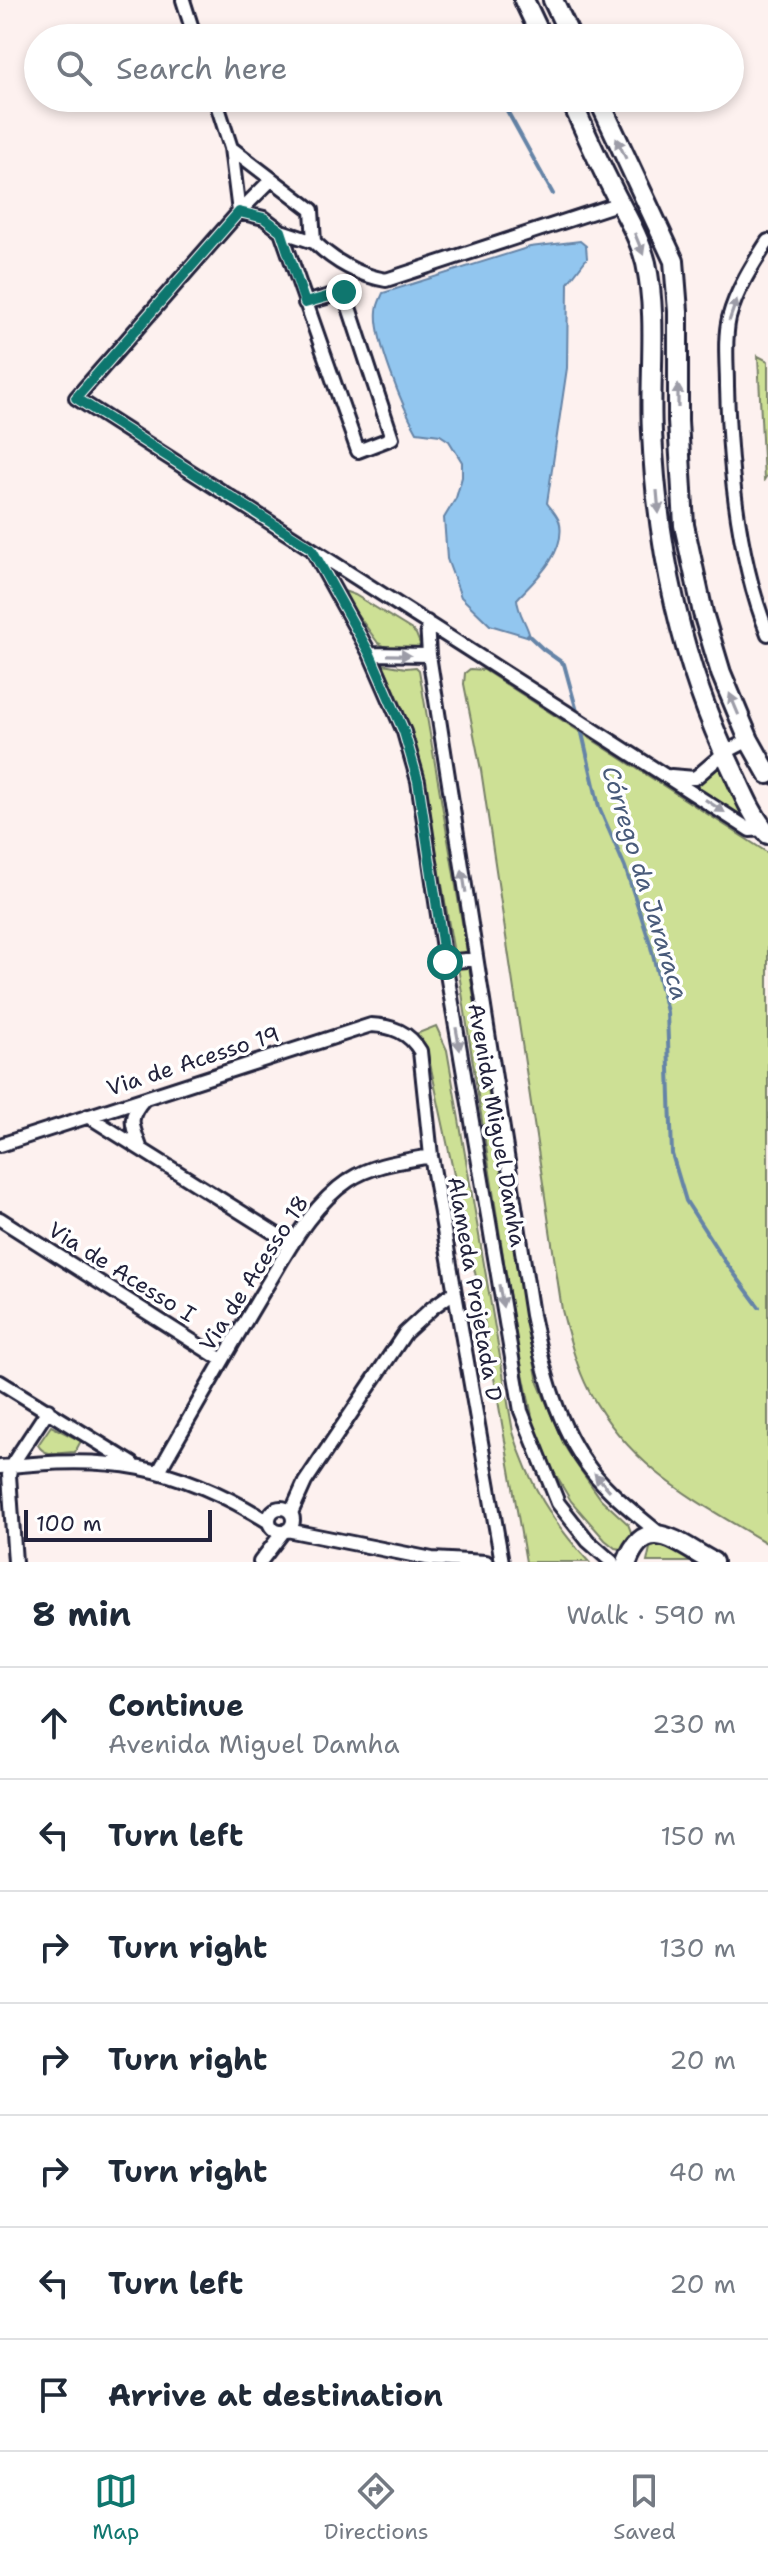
<!DOCTYPE html>
<html lang="en">
<head>
<meta charset="utf-8">
<style>
  :root { --surface:#fff; --page:#f6f6f7; --text:#1f2937; --muted:#747a83; --line:#e0e1e3; --accent:#0f766e }
  body { margin:0; font-family:"Shantell Sans",sans-serif; background:var(--page); color:var(--text) }
  .scale { position:absolute; left:24px; bottom:20px; width:188px; box-sizing:border-box; padding-left:8px; border:4px solid #22223b; border-top:0; font-size:22px; line-height:28px; white-space:nowrap; color:#22223b; -webkit-text-stroke:6px #fff; paint-order:stroke }
  .stop { position:absolute; width:24px; height:24px; margin:-18px; border:6px solid #0f766e; border-radius:50%; background:#fff }
  .stop.end { background:#0f766e; border-color:#fff; box-shadow:0 2px 8px #0008 }
  .list { margin:0; padding:0; list-style:none }
  h2 { display:flex; justify-content:space-between; align-items:center; height:104px; margin:0; padding:0 32px; font-size:34px }
  h2 small { font-size:26px; font-weight:400; color:var(--muted) }
  .list li { display:grid; grid-template-columns:52px 1fr auto; gap:24px; align-items:center; box-sizing:border-box; height:112px; padding:0 32px; border-top:2px solid var(--line) }
  .list b { display:block; font-size:30px; white-space:nowrap }
  .list p { margin:0; font-size:26px; white-space:nowrap; color:var(--muted) }
  .list em { font-size:26px; font-style:normal; color:var(--muted) }
  .icon { flex:none; width:44px; height:44px; fill:none; stroke:currentColor; stroke-width:2; stroke-linecap:round; stroke-linejoin:round }
  .map { position:relative; flex:none; width:768px; height:1562px; overflow:hidden }
  .search { position:absolute; background:var(--surface); box-shadow:0 4px 12px #0003; left:24px; right:24px; top:24px; height:88px; display:flex; align-items:center; gap:20px; box-sizing:border-box; padding:0 28px; border-radius:44px; color:var(--muted); font-size:30px }
  .sheet { height:888px; background:var(--surface) }
  nav { display:flex; justify-content:space-around; align-items:center; box-sizing:border-box; height:112px; border-top:2px solid var(--line); background:var(--surface); font-size:22px; color:var(--muted) }
  nav a { display:grid; justify-items:center; gap:4px }
  nav .on { color:var(--accent) }
  .map>svg:first-child { display:block }
  .green { fill:#cde095; stroke:#788168; stroke-width:2 }
  .water { fill:#92c6ef; stroke:#6584a7; stroke-width:2 }
  .lines { fill:none; stroke-linecap:round; stroke-linejoin:round }
  .stream { stroke:#6584a7; stroke-width:4 }
  .street-casing { stroke:#22223b; stroke-width:18 }
  .secondary-casing { stroke:#22223b; stroke-width:24 }
  .street { stroke:#fff; stroke-width:12 }
  .secondary { stroke:#fff; stroke-width:18 }
  .oneway { fill:#9c9ca7 }
  .route { stroke:#0f766e; stroke-width:10 }
  .labels { text-anchor:middle; dominant-baseline:central; stroke-width:7; stroke-linejoin:round; paint-order:stroke }
  .street-label { font-size:22px; fill:#22223b; stroke:#fff }
  .water-label { font-size:24px; font-style:italic; fill:#495b7a; stroke:#fff }
</style>
</head>
<body>
<div class="map">
<svg width="768" height="1562" viewBox="0 0 768 1562">
  <rect width="100%" height="100%" fill="#fdf1ef"/>
  <filter id="ink" filterUnits="userSpaceOnUse"><feTurbulence type="fractalNoise" baseFrequency=".0125" numOctaves="2"/><feDisplacementMap in="SourceGraphic" scale="16" xChannelSelector="R" yChannelSelector="G"/><feConvolveMatrix kernelMatrix="1 2 1 2 8 2 1 2 1" color-interpolation-filters="sRGB"/></filter>
  <g filter="url(#ink)">
    <path class="green" d="M 758,356 L 768,361 L 768,474 L 764,480 Z
      M 344,591 L 355,595 L 412,630 L 416,634 L 420,644 L 418,651 L 392,650 L 378,643 L 342,593 Z
      M 383,664 L 406,668 L 416,667 L 419,670 L 468,957 L 455,959 L 421,764 L 400,702 Z
      M 470,669 L 484,670 L 768,853 L 768,1544 C 694,1499 633,1471 589,1391 C 576,1366 569,1337 562,1310 L 481,770 L 464,684 L 465,673 Z
      M 718,766 L 723,768 L 754,820 L 748,824 L 697,790 L 693,783 Z
      M 469,966 L 507,1209 L 538,1383 L 564,1445 L 574,1461 L 601,1499 L 628,1524 L 631,1532 L 630,1539 L 626,1546 L 621,1549 L 615,1548 L 605,1540 L 571,1501 L 548,1462 L 535,1430 L 517,1345 L 458,967 Z
      M 436,1026 L 447,1050 L 513,1432 C 529,1484 552,1522 589,1562 L 526,1562 L 479,1291 L 428,1054 L 416,1034 Z
      M 51,1426 L 81,1441 L 75,1452 C 61,1452 45,1458 38,1445 Z
      M 662,1542 L 702,1562 L 647,1562 L 650,1548 Z"/>
    <path class="water" d="M 580,241 L 586,246 L 587,258 L 568,283 L 567,368 L 547,503 C 551,509 559,517 560,524 C 565,554 535,580 517,599 C 518,614 527,623 530,637 L 490,625 L 461,597 L 447,559 L 444,518 L 456,498 L 462,477 L 462,462 L 449,441 L 440,435 L 417,432 C 403,408 374,338 377,311 C 377,305 381,298 383,293 L 530,247 Z"/>
    <g class="lines">
      <path class="stream" d="M 500,98 L 553,194
        M 528,635 L 543,649 L 564,664 L 578,715
        M 582,733 L 599,807 L 625,867 L 650,943 L 667,1012 L 672,1154 L 686,1201 L 724,1260 L 759,1307"/>
      <g class="street-casing">
        <path id="street" d="M 183,0 L 195,38
          M 215,98 L 231,148 L 239,212
          M 231,148 L 312,210 L 314,242 C 335,262 357,275 386,280 L 620,203
          M 271,180 L 239,212 L 76,398 L 750,830 L 766,829
          M 239,212 L 264,218 L 281,231 L 314,242
          M 281,231 L 358,451 L 392,438 L 344,292 L 305,303
          M 768,241 C 753,264 736,291 729,318 C 724,339 727,364 727,386 C 729,465 738,560 768,634
          M 313,551 L 370,654 L 404,732 L 418,781 L 445,962 L 521,1411 L 558,1503 L 588,1541 L 612,1562
          M 427,622 L 429,655 L 532,1315 C 543,1368 557,1427 591,1470 C 611,1495 636,1514 660,1534
          M 370,654 L 429,655
          M 671,776 L 695,778 L 724,753 L 749,740
          M 445,962 L 476,959
          M 88,1116 L 292,1244
          M 0,1145 L 371,1025 C 392,1026 409,1032 420,1051 L 431,1156 L 502,1562
          M 140,1147 C 132,1125 127,1118 144,1099
          M 0,1219 L 222,1360
          M 0,1382 L 133,1464
          M 0,1467 C 109,1455 174,1463 269,1522
          M 159,1471 C 194,1410 228,1350 264,1290 C 288,1251 310,1206 349,1180 C 373,1164 404,1161 431,1156
          M269 1520a12 12 0 1 1 24 0a12 12 0 1 1-24 0Z
          M 291,1513 L 305,1482 L 405,1333 L 432,1308 L 454,1292
          M 287,1530 L 432,1559 L 486,1562
          M 15,1562 L 9,1475 L 11,1466 L 48,1410
          M 260,1562 L 283,1532"/>
      </g>
      <g class="secondary-casing">
        <path id="secondary" d="M 524,0 L 542,38
          M 553,0 L 571,38
          M 570,98 C 583,127 596,157 611,186 C 623,211 639,235 646,263 C 658,318 649,376 652,432 C 657,548 682,666 733,771 C 743,793 752,816 768,834
          M 598,98 L 674,261 L 678,311 L 678,421 L 684,525 L 703,613 L 721,673 L 749,740 L 768,774
          M 627,1562 C 646,1511 680,1545 713,1562"/>
      </g>
      <use href="#street" class="street"/>
      <use href="#secondary" class="secondary"/>
    </g>
    <defs><path id="oneway-solid" d="M-6-.8H1V-3.2L6.5 0L1 3.2V.8H-6Z" transform="scale(2)"/></defs>
    <g class="oneway">
      <use href="#oneway-solid" transform="translate(621 148) rotate(-115)"/>
      <use href="#oneway-solid" transform="translate(639 244) rotate(68)"/>
      <use href="#oneway-solid" transform="translate(733 310) rotate(-71)"/>
      <use href="#oneway-solid" transform="translate(678 396) rotate(-90)"/>
      <use href="#oneway-solid" transform="translate(658 502) rotate(85)"/>
      <use href="#oneway-solid" transform="translate(399 655) rotate(1)"/>
      <use href="#oneway-solid" transform="translate(734 704) rotate(-113)"/>
      <use href="#oneway-solid" transform="translate(715 806) rotate(33)"/>
      <use href="#oneway-solid" transform="translate(464 881) rotate(-99)"/>
      <use href="#oneway-solid" transform="translate(458 1039) rotate(80)"/>
      <use href="#oneway-solid" transform="translate(501 1296) rotate(80)"/>
      <use href="#oneway-solid" transform="translate(602 1482) rotate(-132)"/>
    </g>
  </g>
  <g class="lines" filter="url(#ink)">
    <path class="route" d="M 344,292 L 305,303 L 281,231 L 264,218 L 239,212 L 76,398 L 311,548 L 370,654 L 404,732 L 418,781 L 445,962"/>
  </g>
  <g class="labels">
    <g class="street-label">
      <text transform="translate(193 1061) rotate(-18)">Via de Acesso 19</text>
      <text transform="translate(497 1125) rotate(80)">Avenida Miguel Damha</text>
      <text transform="translate(122 1272) rotate(32)">Via de Acesso I</text>
      <text transform="translate(254 1273) rotate(-57)">Via de Acesso 18</text>
      <text transform="translate(475 1289) rotate(80)">Alameda Projetada D</text>
    </g>
    <g class="water-label">
      <text transform="translate(645 883) rotate(73)">Córrego da Jararaca</text>
    </g>
  </g>
</svg>
<div class="scale">100 m</div>
<div class="stop" style="left:445px;top:962px"></div>
<div class="stop end" style="left:344px;top:292px"></div>
<div class="search"><svg class="icon" aria-label="search" viewBox="0 0 24 24"><circle cx="10" cy="10" r="6"/><path d="M15 15l6 6"/></svg>Search here</div>
</div>
<section class="sheet">
<h2>8 min<small>Walk · 590 m</small></h2>
<ul class="list">
<li><svg class="icon" aria-label="ahead" viewBox="0 0 24 24"><path d="M12 20V5M6 11l6-6 6 6"/></svg><div><b>Continue</b><p>Avenida Miguel Damha</p></div><em>230 m</em></li>
<li><svg class="icon" aria-label="left" viewBox="0 0 24 24"><path d="M17 20v-9H6M10 6l-5 5 5 5"/></svg><div><b>Turn left</b></div><em>150 m</em></li>
<li><svg class="icon" aria-label="right" viewBox="0 0 24 24"><path d="M7 20v-9h11M14 6l5 5-5 5"/></svg><div><b>Turn right</b></div><em>130 m</em></li>
<li><svg class="icon" aria-label="right" viewBox="0 0 24 24"><path d="M7 20v-9h11M14 6l5 5-5 5"/></svg><div><b>Turn right</b></div><em>20 m</em></li>
<li><svg class="icon" aria-label="right" viewBox="0 0 24 24"><path d="M7 20v-9h11M14 6l5 5-5 5"/></svg><div><b>Turn right</b></div><em>40 m</em></li>
<li><svg class="icon" aria-label="left" viewBox="0 0 24 24"><path d="M17 20v-9H6M10 6l-5 5 5 5"/></svg><div><b>Turn left</b></div><em>20 m</em></li>
<li><svg class="icon" aria-label="arrive" viewBox="0 0 24 24"><path d="M6 21V4h12l-3 4 3 4H6"/></svg><div><b>Arrive at destination</b></div></li>
</ul>
</section>
<nav>
<a class="on"><svg class="icon" aria-label="map" viewBox="0 0 24 24"><path d="M3 6l6-2 6 2 6-2v14l-6 2-6-2-6 2zM9 4v14M15 6v14"/></svg>Map</a>
<a><svg class="icon" aria-label="directions" viewBox="0 0 24 24"><path d="M12 3l9 9-9 9-9-9zM9 14v-3h6M13 9l2 2-2 2"/></svg>Directions</a>
<a><svg class="icon" aria-label="saved" viewBox="0 0 24 24"><path d="M7 4h10v16l-5-4-5 4z"/></svg>Saved</a>
</nav>
</body>
</html>
